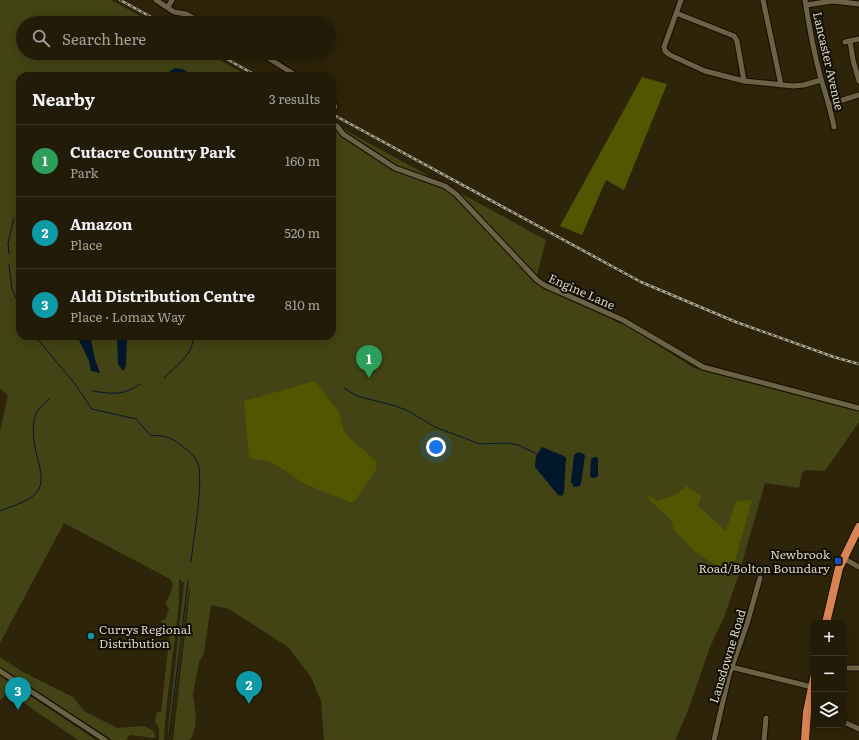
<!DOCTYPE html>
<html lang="en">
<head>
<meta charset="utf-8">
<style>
  :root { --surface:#221b07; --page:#2a2411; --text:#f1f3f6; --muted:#a2a19b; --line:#3f3928; --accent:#8c9099 }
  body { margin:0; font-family:Literata,serif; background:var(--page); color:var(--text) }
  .controls { position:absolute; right:12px; bottom:12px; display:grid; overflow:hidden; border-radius:8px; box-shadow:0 2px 10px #0003 }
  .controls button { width:36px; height:36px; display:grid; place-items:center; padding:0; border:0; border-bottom:1px solid var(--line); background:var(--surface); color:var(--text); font:20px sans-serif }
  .you { position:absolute; left:436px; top:447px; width:14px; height:14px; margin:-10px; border:3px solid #fff; border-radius:50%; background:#1a73e8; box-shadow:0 0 0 6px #1a73e833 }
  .badge { display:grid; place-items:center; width:26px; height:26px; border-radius:50%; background:var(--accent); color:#fff; font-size:13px; font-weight:700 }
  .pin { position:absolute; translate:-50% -33px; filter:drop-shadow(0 1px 2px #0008) }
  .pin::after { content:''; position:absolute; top:21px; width:14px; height:12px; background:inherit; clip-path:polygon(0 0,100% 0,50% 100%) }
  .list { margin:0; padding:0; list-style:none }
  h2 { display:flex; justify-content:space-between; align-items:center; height:52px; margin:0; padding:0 16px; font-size:17px }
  h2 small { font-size:13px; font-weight:400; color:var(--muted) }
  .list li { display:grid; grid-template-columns:26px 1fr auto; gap:12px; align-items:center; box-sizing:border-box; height:72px; padding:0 16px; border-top:1px solid var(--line) }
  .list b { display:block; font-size:15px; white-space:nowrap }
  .list p { margin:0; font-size:13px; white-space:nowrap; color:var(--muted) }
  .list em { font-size:13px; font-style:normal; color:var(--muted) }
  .icon { flex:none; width:22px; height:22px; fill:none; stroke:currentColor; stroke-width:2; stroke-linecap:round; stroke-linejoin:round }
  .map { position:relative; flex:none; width:859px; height:740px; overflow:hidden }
  .search { position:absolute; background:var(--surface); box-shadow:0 2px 10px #0003; left:16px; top:16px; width:320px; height:44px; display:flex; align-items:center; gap:10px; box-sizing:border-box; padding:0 14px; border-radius:22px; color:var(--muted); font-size:15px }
  .panel { position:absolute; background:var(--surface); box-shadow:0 2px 10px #0003; left:16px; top:72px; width:320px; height:268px; border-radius:12px }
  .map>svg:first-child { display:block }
  .green { fill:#424416 }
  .forest { fill:#535600 }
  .water { fill:#03172b }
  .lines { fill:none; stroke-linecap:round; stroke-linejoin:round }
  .stream { stroke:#03172b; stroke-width:1 }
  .minor-casing { stroke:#160d00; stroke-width:7 }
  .trunk-casing { stroke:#160d00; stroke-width:10 }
  .minor { stroke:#6c6245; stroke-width:5 }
  .trunk { stroke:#d88354; stroke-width:8 }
  .rail-casing { stroke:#b0a996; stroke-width:2.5 }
  .rail { stroke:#120e04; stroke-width:1; stroke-dasharray:3; stroke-linecap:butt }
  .transit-dot { fill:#1a4fb4; stroke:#120e04; stroke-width:1.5 }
  .culture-dot { fill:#0f9aa8; stroke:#120e04; stroke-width:1.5 }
  .labels { text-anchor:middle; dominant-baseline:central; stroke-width:4; stroke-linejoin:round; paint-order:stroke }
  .street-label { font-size:12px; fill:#dad4c4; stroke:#120e04 }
  .poi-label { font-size:12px; fill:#dad4c4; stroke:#120e04; text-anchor:end }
</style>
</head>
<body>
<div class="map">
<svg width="859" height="740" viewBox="0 0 859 740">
  <rect width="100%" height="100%" fill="#2e2409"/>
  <path class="green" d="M 0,0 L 111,0 L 153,23 L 23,23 L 23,53 L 207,53 L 249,76 L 20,76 L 20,336 L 332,336 L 332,123 L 546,240 L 535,283 L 541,287 L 629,327 L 694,368 L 859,409 L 859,422 L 825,471 L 806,470 L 802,473 L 799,488 L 765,483 L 738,577 L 724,617 L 710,647 L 687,713 L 675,740 L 324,740 L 321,701 L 311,677 L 288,647 L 229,609 L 211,605 L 204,653 L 199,662 L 193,695 L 196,716 L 195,727 L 192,737 L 189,740 L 173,740 L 190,589 L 189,587 L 169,740 L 168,731 L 184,583 L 179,579 L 179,603 L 166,711 L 164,740 L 159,740 L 159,729 L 155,721 L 157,712 L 161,712 L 170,631 L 168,627 L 161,622 L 162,620 L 165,620 L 169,609 L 165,604 C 169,596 176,588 170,579 L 64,523 L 0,643 L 0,431 L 8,395 L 0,389 Z
    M 0,657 L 21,671 L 73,697 L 84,711 L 117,728 L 144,726 L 152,730 L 155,734 L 155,738 L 130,735 L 126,740 L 112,740 L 0,667 Z
    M 0,676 L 96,740 L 78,740 L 8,692 L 0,701 Z"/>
  <path class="forest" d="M 642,77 L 667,84 L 624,190 L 606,180 L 582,235 L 560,226 Z
    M 315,381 L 339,412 L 343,429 L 351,439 L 376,461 L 377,466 L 375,471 L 354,502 L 350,502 L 305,484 L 278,466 L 268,461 L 249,458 L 244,401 Z
    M 687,486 L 701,496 L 698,506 L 726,531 L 736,501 L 752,500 L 732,571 L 725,571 L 694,551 L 675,531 L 670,519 L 646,497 L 651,496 L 657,501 L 675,495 Z"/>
  <path class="water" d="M 175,68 L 182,69 L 195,76 L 166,76 L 170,71 Z
    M 77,336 L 90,336 L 95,359 L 100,373 L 91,371 L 89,361 Z
    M 117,336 L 127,336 L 126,366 L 123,371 L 118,364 Z
    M 542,447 L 564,456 L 566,458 L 564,493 L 562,496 L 558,495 L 535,467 L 536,456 Z
    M 578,452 L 584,454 L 585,456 L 581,483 L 580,486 L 574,487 L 571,482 L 574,455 Z
    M 594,457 L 597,457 L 598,459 L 598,475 L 597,477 L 592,478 L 590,476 L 591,459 Z"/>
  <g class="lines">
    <path class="stream" d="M 9,254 L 8,243 L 14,218
      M 9,265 L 12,289 L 20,306
      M 35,336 L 75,384 L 92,409 L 136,419 L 151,436 C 162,434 173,438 182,446 C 187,450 194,455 197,461 C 205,477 193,541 191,562
      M 164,378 C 177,365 192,356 194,336
      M 344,388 L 357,396 L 396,406 L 408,411 L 435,427 L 480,444 L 508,443 L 518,445 L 537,454
      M 93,391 C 112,394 123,396 140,384
      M 0,511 C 10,507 26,502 33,496 C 49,483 37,463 35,447 C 33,437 32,423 36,414 C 39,407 45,403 50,398
      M 169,736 L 188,581"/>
    <g class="minor-casing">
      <path id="minor" d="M 156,0 L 174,12 L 186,14 L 203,23
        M 681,0 L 664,47 L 665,51 L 670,55 L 705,71 L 744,81 L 793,86 L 804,85 L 821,80
        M 763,0 L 781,85
        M 805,0 C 809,27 814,53 821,79 C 826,95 831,111 834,127
        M 806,5 L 833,1 L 859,4
        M 168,7 L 172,0
        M 676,13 L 734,36 L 737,41 L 744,81
        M 850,41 L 853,60 L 859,81
        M 845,42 L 859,39
        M 260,53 L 297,76
        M 332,100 L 335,107
        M 830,104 L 859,95
        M 337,126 L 343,134 L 395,168 L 445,186 L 456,194 L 537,280 L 544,285 L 623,320 L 703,367 L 859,408
        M 843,558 L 859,567
        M 731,667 L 812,687
        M 844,668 L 859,668
        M 0,671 L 105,740
        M 844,722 L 859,729
        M 714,740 L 729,675 L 747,624 L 760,578
        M 764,740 L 766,718"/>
    </g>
    <g class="trunk-casing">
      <path id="trunk" d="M 826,623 L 839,568 L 859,527
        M 805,740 L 807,712 L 814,678"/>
    </g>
    <use href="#minor" class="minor"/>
    <use href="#trunk" class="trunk"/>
    <g class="rail-casing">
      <path id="rail" d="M 120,0 L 162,23
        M 216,53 L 257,76
        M 332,114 L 641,282 L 736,322 L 834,357 L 859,364"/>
    </g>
    <use href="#rail" class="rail"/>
  </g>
  <rect class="transit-dot" x="834" y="557" width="8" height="8" rx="2"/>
  <circle class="culture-dot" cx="91" cy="636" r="4"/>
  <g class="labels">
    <g class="street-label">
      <text transform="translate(829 61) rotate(77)">Lancaster Avenue</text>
      <text transform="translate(582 291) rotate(24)">Engine Lane</text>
      <text transform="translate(727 656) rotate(-73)">Lansdowne Road</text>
    </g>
    <g class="poi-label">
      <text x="830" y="554">Newbrook<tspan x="830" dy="14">Road/Bolton Boundary</tspan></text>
      <text x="99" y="629" text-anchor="start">Currys Regional<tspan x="99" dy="14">Distribution</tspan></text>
    </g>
  </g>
</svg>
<div class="controls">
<button>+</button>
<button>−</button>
<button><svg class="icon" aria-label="layers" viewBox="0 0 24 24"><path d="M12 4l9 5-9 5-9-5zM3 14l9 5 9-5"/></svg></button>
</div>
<div class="you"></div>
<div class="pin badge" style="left:369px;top:378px;background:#2e9e5b">1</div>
<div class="pin badge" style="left:249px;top:704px;background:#0f9aa8">2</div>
<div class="pin badge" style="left:18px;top:710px;background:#0f9aa8">3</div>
<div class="search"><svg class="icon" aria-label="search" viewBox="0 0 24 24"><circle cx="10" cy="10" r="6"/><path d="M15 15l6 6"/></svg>Search here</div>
<section class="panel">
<h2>Nearby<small>3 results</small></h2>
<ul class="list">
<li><span class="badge" style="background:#2e9e5b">1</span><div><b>Cutacre Country Park</b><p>Park</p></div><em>160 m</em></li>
<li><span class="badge" style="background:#0f9aa8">2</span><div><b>Amazon</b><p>Place</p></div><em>520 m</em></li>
<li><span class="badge" style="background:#0f9aa8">3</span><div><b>Aldi Distribution Centre</b><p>Place · Lomax Way</p></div><em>810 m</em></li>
</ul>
</section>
</div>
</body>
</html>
